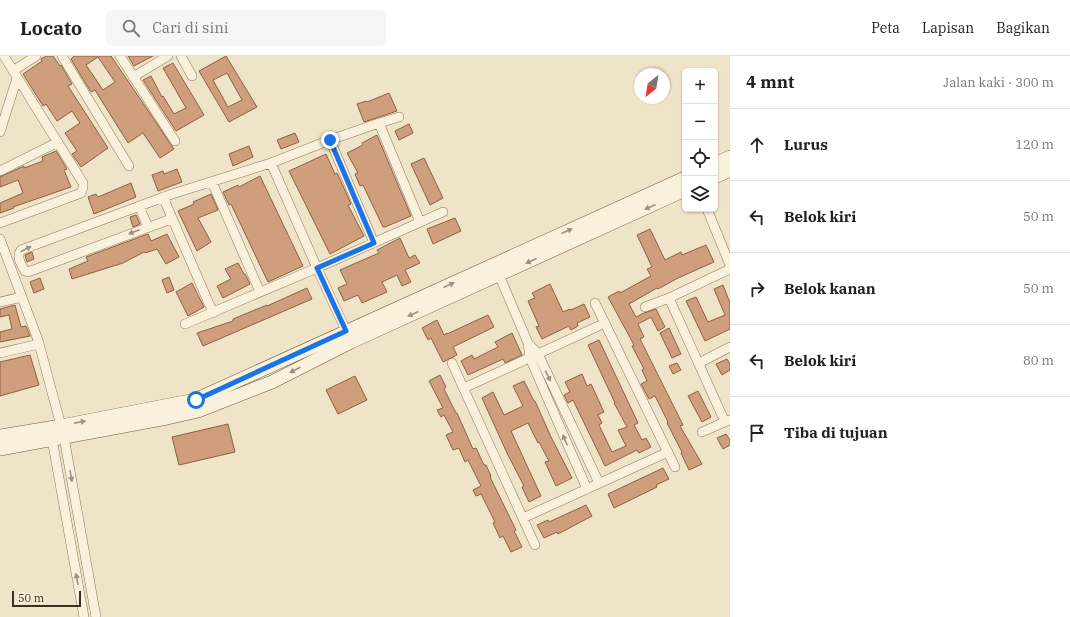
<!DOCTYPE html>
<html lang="id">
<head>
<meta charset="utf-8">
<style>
  :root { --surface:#fff; --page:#f6f6f6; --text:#222; --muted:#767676; --line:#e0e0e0 }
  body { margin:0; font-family:"IBM Plex Serif",serif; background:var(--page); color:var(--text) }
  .controls { position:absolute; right:12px; top:12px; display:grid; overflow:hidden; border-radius:6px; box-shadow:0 1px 3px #0004 }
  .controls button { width:36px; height:36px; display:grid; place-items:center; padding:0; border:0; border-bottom:1px solid var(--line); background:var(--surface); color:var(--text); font:20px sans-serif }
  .compass { position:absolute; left:634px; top:12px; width:36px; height:36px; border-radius:50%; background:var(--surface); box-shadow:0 1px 3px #0004; rotate:210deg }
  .scale { position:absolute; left:12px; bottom:10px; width:69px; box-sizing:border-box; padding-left:4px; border:2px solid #3d2e20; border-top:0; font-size:11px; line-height:14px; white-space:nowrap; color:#3d2e20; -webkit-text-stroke:3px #f7eed8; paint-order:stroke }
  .stop { position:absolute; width:12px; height:12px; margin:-9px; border:3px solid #1a73e8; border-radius:50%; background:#fff }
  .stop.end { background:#1a73e8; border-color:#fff; box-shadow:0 1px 4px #0008 }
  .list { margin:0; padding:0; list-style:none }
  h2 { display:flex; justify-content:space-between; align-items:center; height:52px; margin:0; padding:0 16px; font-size:17px }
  h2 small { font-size:13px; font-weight:400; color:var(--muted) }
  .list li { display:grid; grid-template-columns:26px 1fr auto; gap:12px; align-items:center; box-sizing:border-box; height:72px; padding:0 16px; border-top:1px solid var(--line) }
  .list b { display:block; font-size:15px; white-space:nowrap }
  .list em { font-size:13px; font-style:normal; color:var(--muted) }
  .icon { flex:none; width:22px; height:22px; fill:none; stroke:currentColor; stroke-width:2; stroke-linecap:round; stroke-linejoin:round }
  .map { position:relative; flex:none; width:730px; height:561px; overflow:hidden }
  header { display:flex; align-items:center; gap:24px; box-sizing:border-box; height:56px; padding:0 20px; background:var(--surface); border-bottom:1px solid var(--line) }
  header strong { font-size:19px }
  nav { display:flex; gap:22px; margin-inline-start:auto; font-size:14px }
  .search { width:280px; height:36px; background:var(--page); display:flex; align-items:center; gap:10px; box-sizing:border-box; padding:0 14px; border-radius:6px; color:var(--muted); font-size:15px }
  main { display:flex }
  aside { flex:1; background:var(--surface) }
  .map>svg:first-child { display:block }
  .building { fill:#cf9f7d; stroke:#8d5f41; fill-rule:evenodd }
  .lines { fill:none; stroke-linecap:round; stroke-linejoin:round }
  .street-casing { stroke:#8d765c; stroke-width:10 }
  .secondary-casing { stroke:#6f573f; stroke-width:14 }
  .street { stroke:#faf1dc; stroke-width:9 }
  .secondary { stroke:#faf1dc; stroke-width:13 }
  .oneway { fill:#9c907e }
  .route { stroke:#1a73e8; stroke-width:5 }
</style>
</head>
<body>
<header>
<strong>Locato</strong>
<div class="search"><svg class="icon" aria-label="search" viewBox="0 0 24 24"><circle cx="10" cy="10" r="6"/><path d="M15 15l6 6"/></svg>Cari di sini</div>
<nav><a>Peta</a><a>Lapisan</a><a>Bagikan</a></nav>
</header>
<main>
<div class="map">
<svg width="730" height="561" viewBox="0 0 730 561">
  <rect width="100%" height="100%" fill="#f0e4c8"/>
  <path class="building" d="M 46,0 L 53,0 L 60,10 L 61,9 L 72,28 L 68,30 L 108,92 L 81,111 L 72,98 L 77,95 L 65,77 L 80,67 L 72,55 L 57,65 L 46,48 L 43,50 L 23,18 L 42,5 L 41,3 Z
    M 74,0 L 111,0 L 174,93 L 160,102 L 143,77 L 128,87 L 95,34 L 91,36 L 86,28 L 71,3 ZM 98,1 L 115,26 L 103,34 L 86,9 Z
    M 128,0 L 153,0 L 134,10 Z
    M 226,0 L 257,51 L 229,66 L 199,15 ZM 227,17 L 242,44 L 228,51 L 213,24 Z
    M 173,7 L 204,59 L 176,75 L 143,24 L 151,20 L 162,41 L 163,40 L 174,58 L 186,52 L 163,12 Z
    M 389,37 L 397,55 L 364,66 L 357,48 L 366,45 L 367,46 Z
    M 409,68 L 413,77 L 399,84 L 395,75 Z
    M 295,77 L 299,86 L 281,93 L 277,84 Z
    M 377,79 L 411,160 L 385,171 L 383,171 L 363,129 L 360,130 L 355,118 L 358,117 L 347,97 L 363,89 L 362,87 Z
    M 249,90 L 253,101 L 233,110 L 229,98 Z
    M 56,95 L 67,113 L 64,114 L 71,131 L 13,151 L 14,152 L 0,157 L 0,147 L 23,137 L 18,124 L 0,131 L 0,121 L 24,110 L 24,112 L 43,105 L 42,101 Z
    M 326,98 L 335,118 L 337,117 L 343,130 L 351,148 L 348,149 L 364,180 L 330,198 L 289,115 Z
    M 424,102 L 443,142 L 430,149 L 411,108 Z
    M 177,113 L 182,126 L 158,135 L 152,119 L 163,115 L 164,118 Z
    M 260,120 L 303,210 L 268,226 L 231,148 L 229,149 L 223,136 L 238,129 L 239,131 Z
    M 131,127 L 136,141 L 94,158 L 88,141 L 96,138 L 98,141 Z
    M 211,138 L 218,154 L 198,162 L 211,186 L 197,195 L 178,155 L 194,148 L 193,146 Z
    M 136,159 L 140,168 L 133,171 L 130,161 Z
    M 455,162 L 461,175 L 433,188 L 427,173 Z
    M 650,173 L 665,204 L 681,196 L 682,199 L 706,189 L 714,206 L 678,222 L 658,233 L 657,232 L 629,248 L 636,261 L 644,257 L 656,253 L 665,271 L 658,275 L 651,261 L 638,268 L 644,281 L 640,283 L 683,369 L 680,370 L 702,408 L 689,414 L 681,397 L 682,396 L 667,367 L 668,366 L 655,340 L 649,343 L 641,328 L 647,325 L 642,314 L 644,313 L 632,290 L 634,289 L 608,241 L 619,235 L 620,237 L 651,220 L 647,213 L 652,211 L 637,179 Z
    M 148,178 L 151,185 L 167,178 L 179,201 L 166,208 L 157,193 L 145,197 L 144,196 L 123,207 L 72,223 L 69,213 L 88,205 L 86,201 Z
    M 400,182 L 409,202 L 415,199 L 420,207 L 405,214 L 411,226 L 402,230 L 397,219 L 382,226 L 387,236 L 362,247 L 358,239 L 344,245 L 338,232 L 347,228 L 340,214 L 379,197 L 377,194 Z
    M 32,196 L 34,203 L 27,206 L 25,199 Z
    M 238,207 L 244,218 L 245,218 L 250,228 L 223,242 L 217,230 L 231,223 L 225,213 Z
    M 169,221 L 174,234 L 167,237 L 162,224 Z
    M 40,222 L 44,233 L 34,237 L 30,226 Z
    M 192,227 L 204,251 L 188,260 L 176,236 Z
    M 550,228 L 563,256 L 570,253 L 571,254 L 584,248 L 590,261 L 577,267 L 578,270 L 571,274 L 569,270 L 542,283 L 536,271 L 539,270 L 528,245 L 535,242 L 532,237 Z
    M 723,229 L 730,247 L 730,273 L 705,285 L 686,245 L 696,241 L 708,266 L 725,259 L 714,233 Z
    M 307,232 L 312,243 L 203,290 L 197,277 L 233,265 L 233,263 L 267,249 L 267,250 Z
    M 15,249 L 21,271 L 26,270 L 30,280 L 0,286 L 0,276 L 12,273 L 9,259 L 0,261 L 0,253 Z
    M 488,259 L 494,271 L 453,291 L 457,299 L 443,306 L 431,282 L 428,284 L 422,272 L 437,264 L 444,279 L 447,277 L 447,278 Z
    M 669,272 L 681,298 L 672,302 L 660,277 Z
    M 512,277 L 522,299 L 505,307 L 503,303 L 468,319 L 461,305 L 472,299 L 474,303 L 498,291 L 495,286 Z
    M 599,284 L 638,367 L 634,369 L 642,384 L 646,382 L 651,391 L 639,397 L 637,394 L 605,410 L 573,344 L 568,347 L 564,339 L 570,336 L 565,326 L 582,318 L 587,330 L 591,328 L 604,356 L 598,359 L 602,367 L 599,369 L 612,396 L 626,390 L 618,374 L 627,371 L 614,347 L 615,347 L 588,289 Z
    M 30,299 L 39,329 L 0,340 L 0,306 Z
    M 727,303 L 730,308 L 730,314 L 722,319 L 716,308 Z
    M 677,307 L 681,314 L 673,318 L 669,310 Z
    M 440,319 L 446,331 L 444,333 L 456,357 L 457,357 L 473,393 L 476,392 L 484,409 L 486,409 L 491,420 L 490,421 L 516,474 L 514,475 L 522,491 L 511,496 L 503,480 L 500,482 L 493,467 L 495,466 L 481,438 L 476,440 L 473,434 L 481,430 L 468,404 L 465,406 L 459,392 L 453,394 L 446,379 L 453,376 L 444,359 L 441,361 L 437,354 L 443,352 L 429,325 Z
    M 355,320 L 367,344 L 338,358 L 326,334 Z
    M 524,325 L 534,345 L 535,345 L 551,381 L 572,422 L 556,430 L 545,406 L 549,405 L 539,386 L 538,387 L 528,367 L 511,375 L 541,440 L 529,446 L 522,431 L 524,430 L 507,397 L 482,342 L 493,336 L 504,359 L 523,350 L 513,330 Z
    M 698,335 L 711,361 L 702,366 L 688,340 Z
    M 228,368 L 235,396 L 179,409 L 172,381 Z
    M 726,378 L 730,384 L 730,389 L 723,393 L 717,382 Z
    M 663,412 L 669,423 L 656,429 L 657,431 L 614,452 L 608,438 Z
    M 586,449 L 592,460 L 558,478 L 557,476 L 544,482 L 537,469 L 548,464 L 549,466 Z"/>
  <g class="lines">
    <g class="street-casing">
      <path id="street" d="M 62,0 L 129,110
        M 120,0 L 175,85
        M 181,0 L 192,20
        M 13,15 L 36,0
        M 133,21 L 168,0
        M 379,67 L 399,61
        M 0,76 L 17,22
        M 330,84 L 374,187
        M 271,107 L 330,84 L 379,67 L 420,166
        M 0,115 L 58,86
        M 212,126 L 260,236
        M 163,141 L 213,257
        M 139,150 L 148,171
        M 707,153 L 730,209
        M 171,163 L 28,216 L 25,215 C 21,208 16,201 21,194 L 172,138 L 271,107 L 317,212 L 443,156
        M 0,167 L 81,137 L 83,132 L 83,127 L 4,0
        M 0,183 L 38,284 L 61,370
        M 499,219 L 528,287 L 530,302 L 587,433
        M 669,242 L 725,366
        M 0,246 L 22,241
        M 595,247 L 675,411
        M 645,251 L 669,242 L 730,213
        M 185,268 L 317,212 L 349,281
        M 528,287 L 538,298 L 599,427
        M 0,297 L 39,288
        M 452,307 L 535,489
        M 699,307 L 730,291
        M 464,332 L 605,267
        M 702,376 L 729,364
        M 64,381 L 96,561
        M 52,383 L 84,561
        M 523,462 L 668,396"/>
    </g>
    <g class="secondary-casing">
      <path id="secondary" d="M 715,108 L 730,101
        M 715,121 L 730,114
        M 0,380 L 61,370 L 195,344 L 685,122
        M 0,393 L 167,362 L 198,355 L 272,326 L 351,286 L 685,134"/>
    </g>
    <use href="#street" class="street"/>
    <use href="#secondary" class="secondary"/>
  </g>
  <defs><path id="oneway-solid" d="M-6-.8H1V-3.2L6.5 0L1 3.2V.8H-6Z"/></defs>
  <g class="oneway">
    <use href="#oneway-solid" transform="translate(650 151) rotate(155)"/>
    <use href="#oneway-solid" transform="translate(567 175) rotate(-24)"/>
    <use href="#oneway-solid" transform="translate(134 176) rotate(159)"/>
    <use href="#oneway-solid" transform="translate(26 193) rotate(-27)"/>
    <use href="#oneway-solid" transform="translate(531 205) rotate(155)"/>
    <use href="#oneway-solid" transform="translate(449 229) rotate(-24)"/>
    <use href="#oneway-solid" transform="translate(413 258) rotate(156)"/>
    <use href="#oneway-solid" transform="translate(295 314) rotate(153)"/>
    <use href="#oneway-solid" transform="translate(548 320) rotate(64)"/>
    <use href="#oneway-solid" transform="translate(80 366) rotate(-11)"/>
    <use href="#oneway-solid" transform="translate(565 384) rotate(-113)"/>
    <use href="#oneway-solid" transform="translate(71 420) rotate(80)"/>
    <use href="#oneway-solid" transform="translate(77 523) rotate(-100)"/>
  </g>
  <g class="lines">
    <path class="route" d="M 196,344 L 346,275 L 317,212 L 374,187 L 330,84"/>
  </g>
</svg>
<div class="controls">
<button>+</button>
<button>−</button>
<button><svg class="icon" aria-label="locate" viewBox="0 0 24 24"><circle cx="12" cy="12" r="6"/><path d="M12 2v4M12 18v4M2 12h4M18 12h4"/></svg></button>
<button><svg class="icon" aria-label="layers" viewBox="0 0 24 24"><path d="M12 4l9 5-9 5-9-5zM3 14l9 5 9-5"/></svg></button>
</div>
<svg class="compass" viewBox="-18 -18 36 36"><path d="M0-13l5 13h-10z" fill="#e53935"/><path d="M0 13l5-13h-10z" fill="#767676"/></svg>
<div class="scale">50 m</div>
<div class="stop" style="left:196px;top:344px"></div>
<div class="stop end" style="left:330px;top:84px"></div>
</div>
<aside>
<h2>4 mnt<small>Jalan kaki · 300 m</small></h2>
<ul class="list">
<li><svg class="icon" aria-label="ahead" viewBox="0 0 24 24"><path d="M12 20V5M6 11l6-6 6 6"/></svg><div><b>Lurus</b></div><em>120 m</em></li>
<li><svg class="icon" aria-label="left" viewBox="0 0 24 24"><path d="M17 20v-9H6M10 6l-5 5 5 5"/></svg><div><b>Belok kiri</b></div><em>50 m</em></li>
<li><svg class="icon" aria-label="right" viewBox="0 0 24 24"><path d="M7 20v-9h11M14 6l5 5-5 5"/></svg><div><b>Belok kanan</b></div><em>50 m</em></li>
<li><svg class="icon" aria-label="left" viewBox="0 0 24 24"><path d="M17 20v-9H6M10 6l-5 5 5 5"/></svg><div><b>Belok kiri</b></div><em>80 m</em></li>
<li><svg class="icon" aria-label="arrive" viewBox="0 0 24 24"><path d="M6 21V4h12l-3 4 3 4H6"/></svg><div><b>Tiba di tujuan</b></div></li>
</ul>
</aside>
</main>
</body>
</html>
